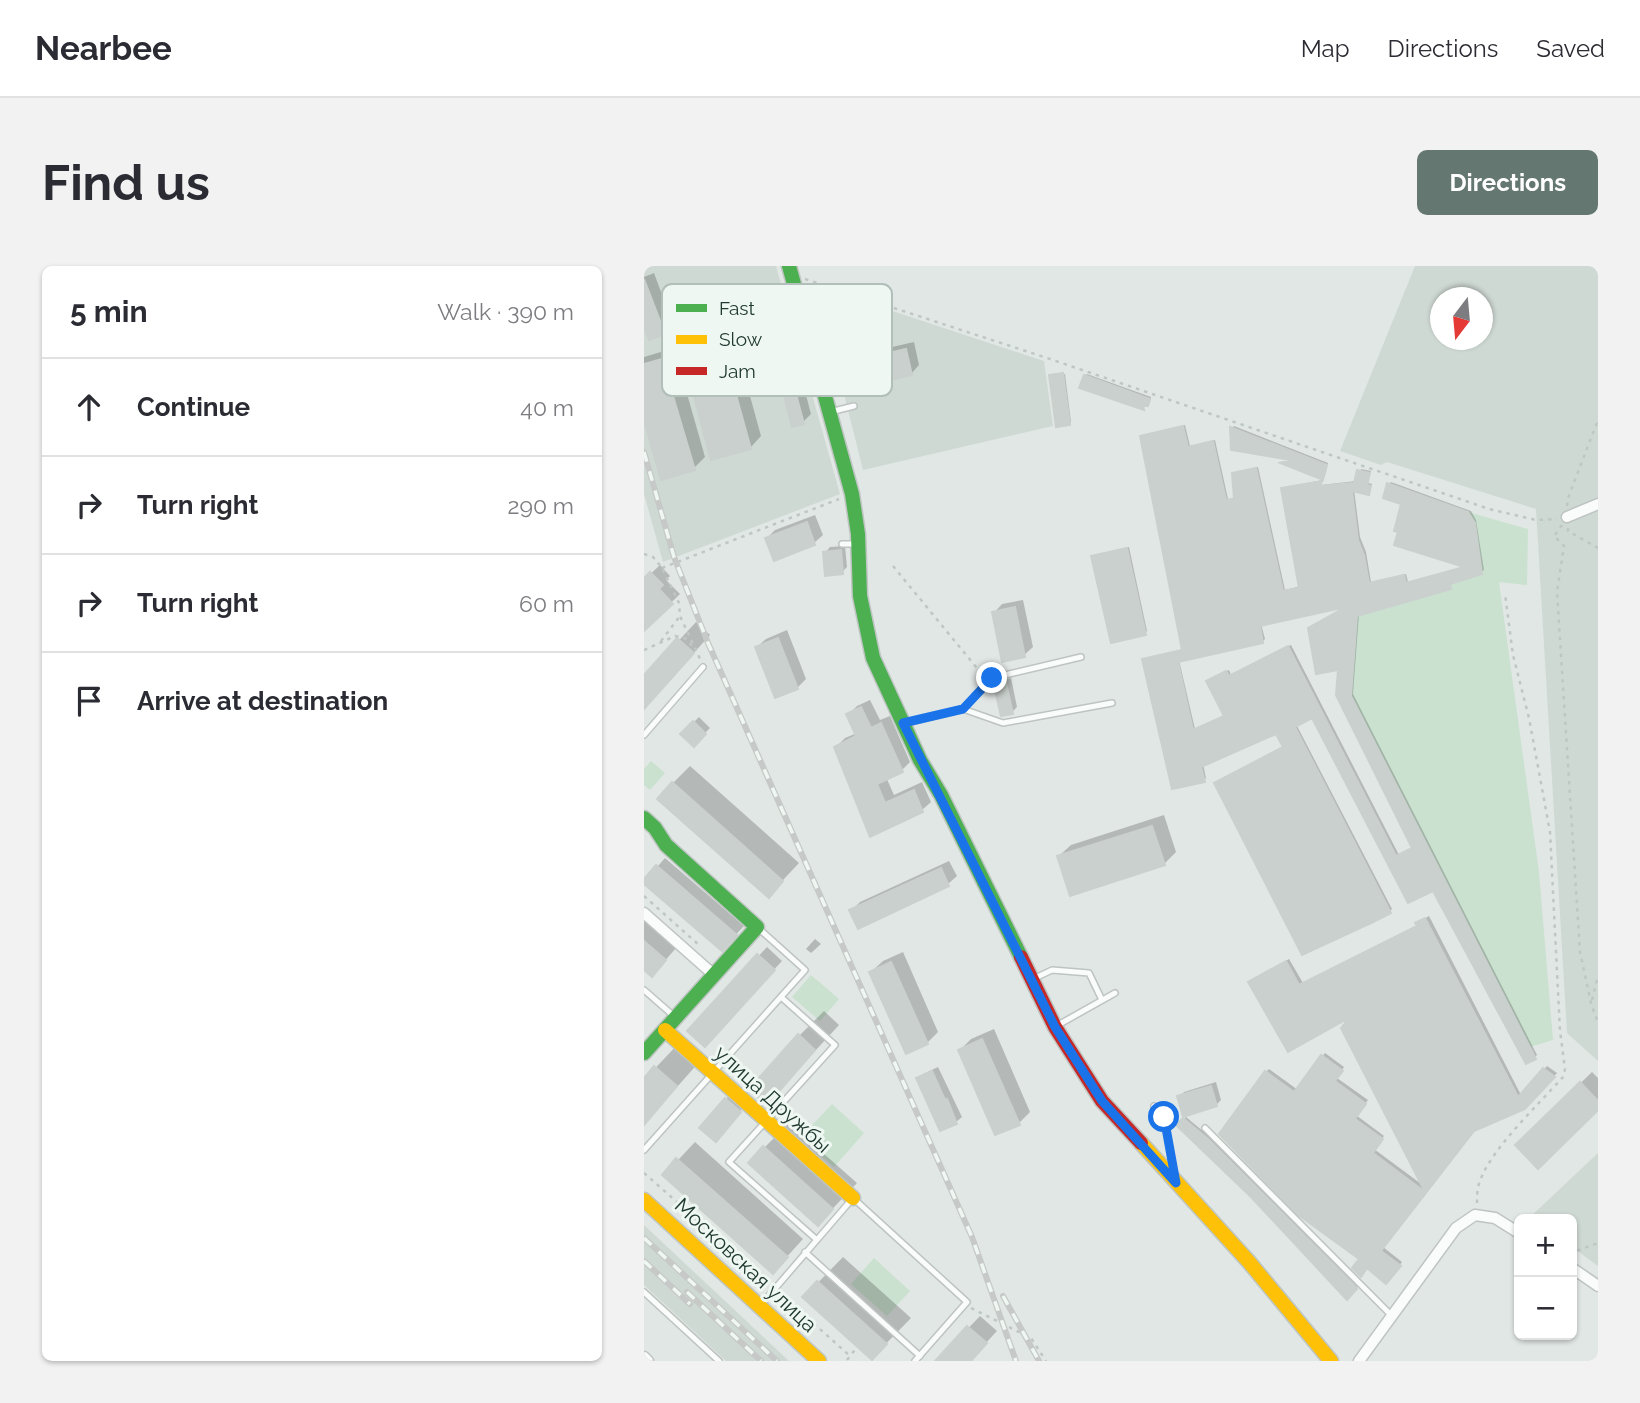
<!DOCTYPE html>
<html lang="en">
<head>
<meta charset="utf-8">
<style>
  :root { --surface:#fff; --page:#f2f2f3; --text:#2b2b33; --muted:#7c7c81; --line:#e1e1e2; --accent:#647770 }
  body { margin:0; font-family:Raleway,sans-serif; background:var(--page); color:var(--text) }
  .controls { position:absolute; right:21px; bottom:21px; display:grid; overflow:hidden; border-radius:10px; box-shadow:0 2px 5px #0004 }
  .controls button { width:63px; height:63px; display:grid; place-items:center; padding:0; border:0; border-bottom:2px solid var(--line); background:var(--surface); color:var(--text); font:35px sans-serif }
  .compass { position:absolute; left:786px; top:21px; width:63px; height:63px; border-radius:50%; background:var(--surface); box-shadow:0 2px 5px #0004; rotate:196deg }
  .stop { position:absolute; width:21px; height:21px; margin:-16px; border:5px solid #1a73e8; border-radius:50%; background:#fff }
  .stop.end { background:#1a73e8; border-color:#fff; box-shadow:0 2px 7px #0008 }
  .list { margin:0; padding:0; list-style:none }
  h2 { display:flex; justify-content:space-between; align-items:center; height:91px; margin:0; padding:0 28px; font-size:30px }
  h2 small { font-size:23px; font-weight:400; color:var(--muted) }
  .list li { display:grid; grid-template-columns:46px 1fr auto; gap:21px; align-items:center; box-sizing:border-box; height:98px; padding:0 28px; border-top:2px solid var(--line) }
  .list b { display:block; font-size:26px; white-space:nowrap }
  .list em { font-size:23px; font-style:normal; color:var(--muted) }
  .icon { flex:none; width:38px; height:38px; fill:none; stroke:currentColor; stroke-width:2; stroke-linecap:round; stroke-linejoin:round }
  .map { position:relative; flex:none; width:954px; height:1095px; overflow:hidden; border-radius:10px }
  header { display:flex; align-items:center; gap:42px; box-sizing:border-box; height:98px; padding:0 35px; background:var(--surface); border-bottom:2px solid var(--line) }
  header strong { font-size:33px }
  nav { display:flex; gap:38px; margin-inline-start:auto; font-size:24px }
  .intro { display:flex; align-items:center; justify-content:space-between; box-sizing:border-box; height:168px; padding:0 42px }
  h1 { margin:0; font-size:49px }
  .button { padding:18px 32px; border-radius:10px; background:var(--accent); color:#fff; font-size:24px; font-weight:700 }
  main { display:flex; gap:42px; padding:0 42px }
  aside { flex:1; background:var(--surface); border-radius:10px; box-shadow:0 2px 5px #0004 }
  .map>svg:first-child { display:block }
  .built { fill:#cfd9d4; fill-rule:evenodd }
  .green { fill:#cae1d0 }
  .shadow { fill:#0003; fill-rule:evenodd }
  .building { fill:#cad0cd; stroke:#cad0cd; stroke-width:2; fill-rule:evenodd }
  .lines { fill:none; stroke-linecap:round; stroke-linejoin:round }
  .lane-casing { stroke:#bec4c1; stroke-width:8 }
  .street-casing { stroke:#bec4c1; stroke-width:13 }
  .fast-casing { stroke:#bec5c2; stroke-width:17 }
  .slow-casing { stroke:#bec5c2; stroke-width:17 }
  .jam-casing { stroke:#bec5c2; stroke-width:17 }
  .path { stroke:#bfc7c5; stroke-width:2.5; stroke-dasharray:3.5 5; stroke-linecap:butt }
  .lane { stroke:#fafbfb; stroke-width:5 }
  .street { stroke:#fafbfb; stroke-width:10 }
  .fast { stroke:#4caf50; stroke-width:14 }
  .slow { stroke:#ffc107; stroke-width:14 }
  .jam { stroke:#c62828; stroke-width:14 }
  .rail-casing { stroke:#c6c9c8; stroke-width:6 }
  .rail { stroke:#eff7f3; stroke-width:3.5; stroke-dasharray:10; stroke-linecap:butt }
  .route { stroke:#1a73e8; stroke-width:9 }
  .labels { text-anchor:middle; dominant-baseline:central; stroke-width:6; stroke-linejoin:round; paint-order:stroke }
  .street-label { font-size:21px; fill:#203a32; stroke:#eff7f3 }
  .key { fill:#eff7f3; stroke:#b1beb9; stroke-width:2 }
  .key-label { font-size:19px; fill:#203a32 }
</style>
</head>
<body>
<header>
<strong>Nearbee</strong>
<nav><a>Map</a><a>Directions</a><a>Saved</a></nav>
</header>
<div class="intro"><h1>Find us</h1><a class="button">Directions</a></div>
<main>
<aside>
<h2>5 min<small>Walk · 390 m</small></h2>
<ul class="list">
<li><svg class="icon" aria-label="ahead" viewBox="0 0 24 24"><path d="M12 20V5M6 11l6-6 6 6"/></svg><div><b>Continue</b></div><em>40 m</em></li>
<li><svg class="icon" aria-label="right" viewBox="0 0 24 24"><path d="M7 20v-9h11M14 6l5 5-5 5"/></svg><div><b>Turn right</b></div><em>290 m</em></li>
<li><svg class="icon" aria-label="right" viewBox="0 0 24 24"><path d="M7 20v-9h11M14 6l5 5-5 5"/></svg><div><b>Turn right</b></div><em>60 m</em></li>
<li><svg class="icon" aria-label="arrive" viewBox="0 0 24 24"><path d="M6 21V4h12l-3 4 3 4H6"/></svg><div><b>Arrive at destination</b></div></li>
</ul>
</aside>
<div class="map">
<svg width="954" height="1095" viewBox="0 0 954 1095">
  <rect width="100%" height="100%" fill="#e1e7e4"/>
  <path class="built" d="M 0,0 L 132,0 L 196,228 L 19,296 L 0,228 Z
    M 771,0 L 954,0 L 954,795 L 923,767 L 892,243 L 743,196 L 737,199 L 696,185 ZM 796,32 L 838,32 L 838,74 L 796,74 Z
    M 173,20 L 400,95 L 409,160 L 219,204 Z
    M 954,887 L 954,1000 L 928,981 L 928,953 L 885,952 Z
    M 0,959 L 145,1095 L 82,1095 L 0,1019 Z"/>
  <path class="green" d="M 824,246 L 884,263 L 883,319 L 855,316 L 895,606 L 909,774 L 886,781 L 707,430 L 713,350 L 807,323 L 806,318 L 838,308 L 831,257 Z
    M 7,495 L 21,507 L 6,524 L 0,519 L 0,503 Z
    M 167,709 L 195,733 L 176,755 L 148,731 Z
    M 188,838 L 220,867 L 190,901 L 157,871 Z
    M 230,992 L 266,1025 L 243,1050 L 207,1018 Z"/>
  <path class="shadow" d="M 10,7 L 29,58 L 20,66 L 0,56 L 0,11 Z
    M 140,46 L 167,148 L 159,156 L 123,57 L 131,48 Z
    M 89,68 L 117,170 L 106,182 L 41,89 L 52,78 Z
    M 270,76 L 275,99 L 267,108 L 195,99 L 204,91 Z
    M 30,82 L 61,191 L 50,202 L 0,148 L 0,91 Z
    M 421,108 L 427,156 L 425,158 L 407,110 Z
    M 443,108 L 507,131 L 506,136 L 499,142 L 441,110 Z
    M 541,159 L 546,180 L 571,174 L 584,233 L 591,232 L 590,208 L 614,201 L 641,324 L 657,320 L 639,223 L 641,221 L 679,214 L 677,219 L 712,215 L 717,203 L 727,205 L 724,217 L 728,218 L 726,225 L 724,227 L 710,223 L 716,271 L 722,286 L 727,316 L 762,308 L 764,316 L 823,300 L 759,237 L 745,218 L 747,216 L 827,245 L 832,254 L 840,304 L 837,306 L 808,316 L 806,322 L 715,348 L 709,428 L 893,789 L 891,791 L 883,795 L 790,622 L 765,635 L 669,449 L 652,458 L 748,643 L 746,645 L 572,517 L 641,481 L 633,465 L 559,498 L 562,512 L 560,514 L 500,393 L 540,383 L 498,170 ZM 706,339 L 694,428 L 770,582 L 755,589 L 647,379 L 587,409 L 585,404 L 566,413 L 582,449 L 551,463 L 535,394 L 619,375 L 621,373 L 617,358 Z
    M 590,160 L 684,197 L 680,209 L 678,212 L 639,196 L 650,193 L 589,182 L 588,162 Z
    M 171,249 L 179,269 L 170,277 L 123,272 L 131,264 Z
    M 201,280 L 203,301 L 198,306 L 181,287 L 186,281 Z
    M 485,281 L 503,365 L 501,367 L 449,291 Z
    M 16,299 L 26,310 L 22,314 L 36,328 L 0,363 L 0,314 Z
    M 379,334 L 389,381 L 380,389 L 350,347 L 358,338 Z
    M 52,356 L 66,369 L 0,442 L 0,412 Z
    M 143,364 L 162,413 L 153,422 L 113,381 L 122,373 Z
    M 367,412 L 373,441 L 368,446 L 352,420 L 357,415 Z
    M 226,434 L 236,454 L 246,450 L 266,496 L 258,504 L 242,511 L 250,529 L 278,516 L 287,536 L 278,544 L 227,568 L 192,481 L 201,472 L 213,467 L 204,449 L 213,440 Z
    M 55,451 L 66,462 L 50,478 L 39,467 Z
    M 46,500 L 155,597 L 125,629 L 29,517 Z
    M 520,549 L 532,586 L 520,598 L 415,590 L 427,579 Z
    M 21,592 L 100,660 L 86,675 L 0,616 Z
    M 305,595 L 313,610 L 304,618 L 207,645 L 216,636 Z
    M 785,650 L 877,829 L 903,800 L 913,807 L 880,842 L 830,863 L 739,981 L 758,996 L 745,1013 L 718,992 L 622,806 L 625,803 L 654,824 L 681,787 L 700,801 L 693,812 L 724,834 L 712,849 L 740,870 L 730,883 L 780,920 L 711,746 L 606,716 L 645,693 L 659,717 L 774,659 L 777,655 Z
    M 0,654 L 32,682 L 19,697 L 0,702 Z
    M 171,673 L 177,678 L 167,687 L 162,683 Z
    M 123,681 L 138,695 L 69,770 L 46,765 Z
    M 259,686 L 294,766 L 283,777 L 227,706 L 239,695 Z
    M 180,745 L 195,759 L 123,837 L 155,770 Z
    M 350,763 L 386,846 L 375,857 L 316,784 L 327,773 Z
    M 36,776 L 57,794 L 0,858 L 0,814 Z
    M 294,801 L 318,851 L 312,856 L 297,863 L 274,813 L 279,808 Z
    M 948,806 L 954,812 L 954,842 L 873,879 Z
    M 572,816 L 577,834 L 572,839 L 535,831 L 540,826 Z
    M 84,831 L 98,843 L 71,873 L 58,862 Z
    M 542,851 L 566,871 L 712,1017 L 714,1020 L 703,1032 L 608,930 L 534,859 Z
    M 145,857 L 213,917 L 174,958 L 120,882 Z
    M 51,876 L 159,973 L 129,1006 L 20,909 Z
    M 199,991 L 267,1052 L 228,1092 L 160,1031 Z
    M 336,1050 L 353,1065 L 325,1095 L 293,1095 Z"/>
  <path class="building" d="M 0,13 L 21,68 L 5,74 L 0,61 Z
    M 132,53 L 160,158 L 148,161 L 121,56 Z
    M 78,78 L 107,183 L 67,194 L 39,89 Z
    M 262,83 L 268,109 L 200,125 L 194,99 Z
    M 18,93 L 51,204 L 17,214 L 0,154 L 0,98 Z
    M 419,107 L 426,159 L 412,161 L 405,109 Z
    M 440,109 L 506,133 L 504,140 L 499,140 L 500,144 L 435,122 Z
    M 539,160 L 544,181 L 569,175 L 582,234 L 590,233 L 588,207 L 612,202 L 639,325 L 655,322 L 637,222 L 678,215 L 676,220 L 710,217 L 713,204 L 726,207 L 723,219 L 727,220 L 725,229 L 708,225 L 714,274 L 720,289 L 725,317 L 760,309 L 762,317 L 820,301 L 750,279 L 754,266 L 750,265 L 757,238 L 739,232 L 743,217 L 824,246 L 831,257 L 838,308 L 806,318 L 807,323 L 713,350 L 707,430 L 892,793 L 882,798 L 789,625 L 764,637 L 668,452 L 651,461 L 747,647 L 727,657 L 658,689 L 570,517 L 639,481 L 632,468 L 557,501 L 561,516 L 528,523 L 498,393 L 538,384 L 496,170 ZM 702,341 L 664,362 L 672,408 L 694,404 L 692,429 L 768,582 L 752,590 L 644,380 L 585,410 L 582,405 L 562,415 L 580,450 L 549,464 L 534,396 L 619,377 L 616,360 Z
    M 586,161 L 683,199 L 679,214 L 636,197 L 647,194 L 587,184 Z
    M 163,256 L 171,279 L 130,295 L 121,272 Z
    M 483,282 L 502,369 L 467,377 L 447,290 Z
    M 197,284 L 199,308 L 181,310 L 179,286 Z
    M 6,306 L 19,319 L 15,323 L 29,338 L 0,365 L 0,312 Z
    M 371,341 L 381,391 L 358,396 L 348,346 Z
    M 33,372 L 50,387 L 0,443 L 0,409 Z
    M 134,372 L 154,423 L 131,432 L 111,381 Z
    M 362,417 L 369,448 L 357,450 L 350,420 Z
    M 217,441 L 227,462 L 237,457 L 259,506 L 233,518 L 241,537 L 270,524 L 279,546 L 226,571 L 190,481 L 212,470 L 202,448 Z
    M 49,455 L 62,468 L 50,481 L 36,468 Z
    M 28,516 L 139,615 L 125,632 L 13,533 Z
    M 508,560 L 521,599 L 426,630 L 413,590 Z
    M 12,599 L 93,669 L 78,685 L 0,618 L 0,613 Z
    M 297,602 L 305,620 L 214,663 L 205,644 Z
    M 781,652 L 874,831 L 899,802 L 911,811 L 881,843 L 830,865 L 737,985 L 757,1000 L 742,1018 L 723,1002 L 717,1011 L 708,1002 L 715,993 L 653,948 L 575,868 L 621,805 L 650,826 L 677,789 L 699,805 L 691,815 L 722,838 L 711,853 L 739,873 L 729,887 L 781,926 L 697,762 L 705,752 L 644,786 L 604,716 L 642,695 L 655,719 L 773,660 L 771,657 Z
    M 0,675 L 22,694 L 8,711 L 0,704 Z
    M 113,688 L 131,704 L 61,781 L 43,765 Z
    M 247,696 L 284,778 L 262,788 L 225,706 Z
    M 154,768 L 171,784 L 123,839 L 105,823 Z
    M 338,773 L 376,859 L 351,869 L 314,784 Z
    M 10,800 L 33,820 L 0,859 L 0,812 Z
    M 288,805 L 301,834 L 303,833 L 313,858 L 296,865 L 272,812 Z
    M 936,816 L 954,835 L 954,844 L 894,903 L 871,879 Z
    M 567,820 L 573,840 L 539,851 L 533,830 Z
    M 81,832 L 97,846 L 72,876 L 55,862 Z
    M 539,852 L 564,873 L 710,1019 L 713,1023 L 703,1034 L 607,931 L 532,859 Z
    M 119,880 L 189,943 L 174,960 L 104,897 Z
    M 32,892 L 144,991 L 129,1008 L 18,909 Z
    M 173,1015 L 243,1078 L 228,1094 L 158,1031 Z
    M 323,1060 L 343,1077 L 327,1095 L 291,1095 Z"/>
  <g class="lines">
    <g class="lane-casing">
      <path id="lane" d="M 186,146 L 210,140
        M 198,278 L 212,278
        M 319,443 L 348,412 L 437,391
        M 262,457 L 319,443 L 359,457 L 468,437
        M 0,469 L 59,401
        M 389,713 L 408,704 L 445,707 L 458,734
        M 0,724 L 32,752
        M 137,731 L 191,779 L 85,896 L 173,974
        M 414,759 L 471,727
        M 510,840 L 520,851 L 530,907
        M 561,862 L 749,1051
        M 0,884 L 161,704 L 113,661
        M 161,986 L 276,1090
        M 0,1026 L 75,1095
        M 116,1040 L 209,932 L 323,1036 L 271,1095"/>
    </g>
    <g class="street-casing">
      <path id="street" d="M 923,251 L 954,238
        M 0,647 L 70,709
        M 928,1002 L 954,1020
        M 0,1091 L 4,1095
        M 715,1095 L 812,962 L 831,949 L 851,952 L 875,967"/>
    </g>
    <g class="fast-casing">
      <path id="fast" d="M 145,0 L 208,228 L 214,268 L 216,330 L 229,392 L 276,494 L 297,529 L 377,691
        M 0,552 L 11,562 L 22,579 L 113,661 L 0,787"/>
    </g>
    <g class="slow-casing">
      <path id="slow" d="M 21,764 L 209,932
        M 497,877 L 605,996 L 687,1095
        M 0,934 L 175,1095"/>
    </g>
    <g class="jam-casing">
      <path id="jam" d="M 377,691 L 411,761 L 458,835 L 497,877"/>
    </g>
    <path class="path" d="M 161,13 L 400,91 L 845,243 L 892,254 L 913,253
      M 165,28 L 174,17
      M 923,240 L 924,232 L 954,154
      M 918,259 L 910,270 L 920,280 L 913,326 L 936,686 L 947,737 L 954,757
      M 924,262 L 924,265 L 954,282
      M 0,288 L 9,291 L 18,302 L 35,337 L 36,350 L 57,395
      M 249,300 L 337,407
      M 18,302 L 195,233
      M 17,375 L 36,350
      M 0,384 L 31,370 L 41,372 L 50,382
      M 0,630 L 55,679
      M 948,734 L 954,710
      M 0,907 L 125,1017
      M 833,937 C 833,930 833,922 836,915 C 847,883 895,838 919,811 L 921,803 L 916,765 L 906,566 L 885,452 L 869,389 L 861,328
      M 928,991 L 932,985 L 954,977
      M 138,1029 L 206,1090
      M 327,1042 L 387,1072 L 402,1095
      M 203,1094 L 213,1081"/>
    <use href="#lane" class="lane"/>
    <use href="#street" class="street"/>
    <use href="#fast" class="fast"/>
    <use href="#slow" class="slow"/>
    <use href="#jam" class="jam"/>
    <g class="rail-casing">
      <path id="rail" d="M 0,186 L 30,291 L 64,377 L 328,971 L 372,1095
        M 0,972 L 133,1095
        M 0,995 L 46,1038
        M 43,1026 L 117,1095
        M 359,1030 L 395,1095"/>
    </g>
    <use href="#rail" class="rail"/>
  </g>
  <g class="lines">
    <path class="route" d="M 348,412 L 319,443 L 259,457 L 411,761 L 458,835 L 532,917 L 520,851"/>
  </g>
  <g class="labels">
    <g class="street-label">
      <text transform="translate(129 833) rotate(42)">улица Дружбы</text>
      <text transform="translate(102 999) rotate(43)">Московская улица</text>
    </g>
  </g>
  <rect x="18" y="18" width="230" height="112" rx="10" class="key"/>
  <rect x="32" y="38" width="31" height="8" fill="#4caf50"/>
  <rect x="32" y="69" width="31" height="9" fill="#ffc107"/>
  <rect x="32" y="101" width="31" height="8" fill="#c62828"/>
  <g class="key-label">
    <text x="75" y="49">Fast</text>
    <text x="75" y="80">Slow</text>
    <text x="75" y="112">Jam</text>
  </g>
</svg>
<div class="controls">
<button>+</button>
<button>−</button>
</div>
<svg class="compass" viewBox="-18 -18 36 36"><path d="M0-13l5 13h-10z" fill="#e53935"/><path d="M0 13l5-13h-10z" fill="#7c7c81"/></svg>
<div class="stop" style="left:520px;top:851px"></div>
<div class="stop end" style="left:348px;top:412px"></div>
</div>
</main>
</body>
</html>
